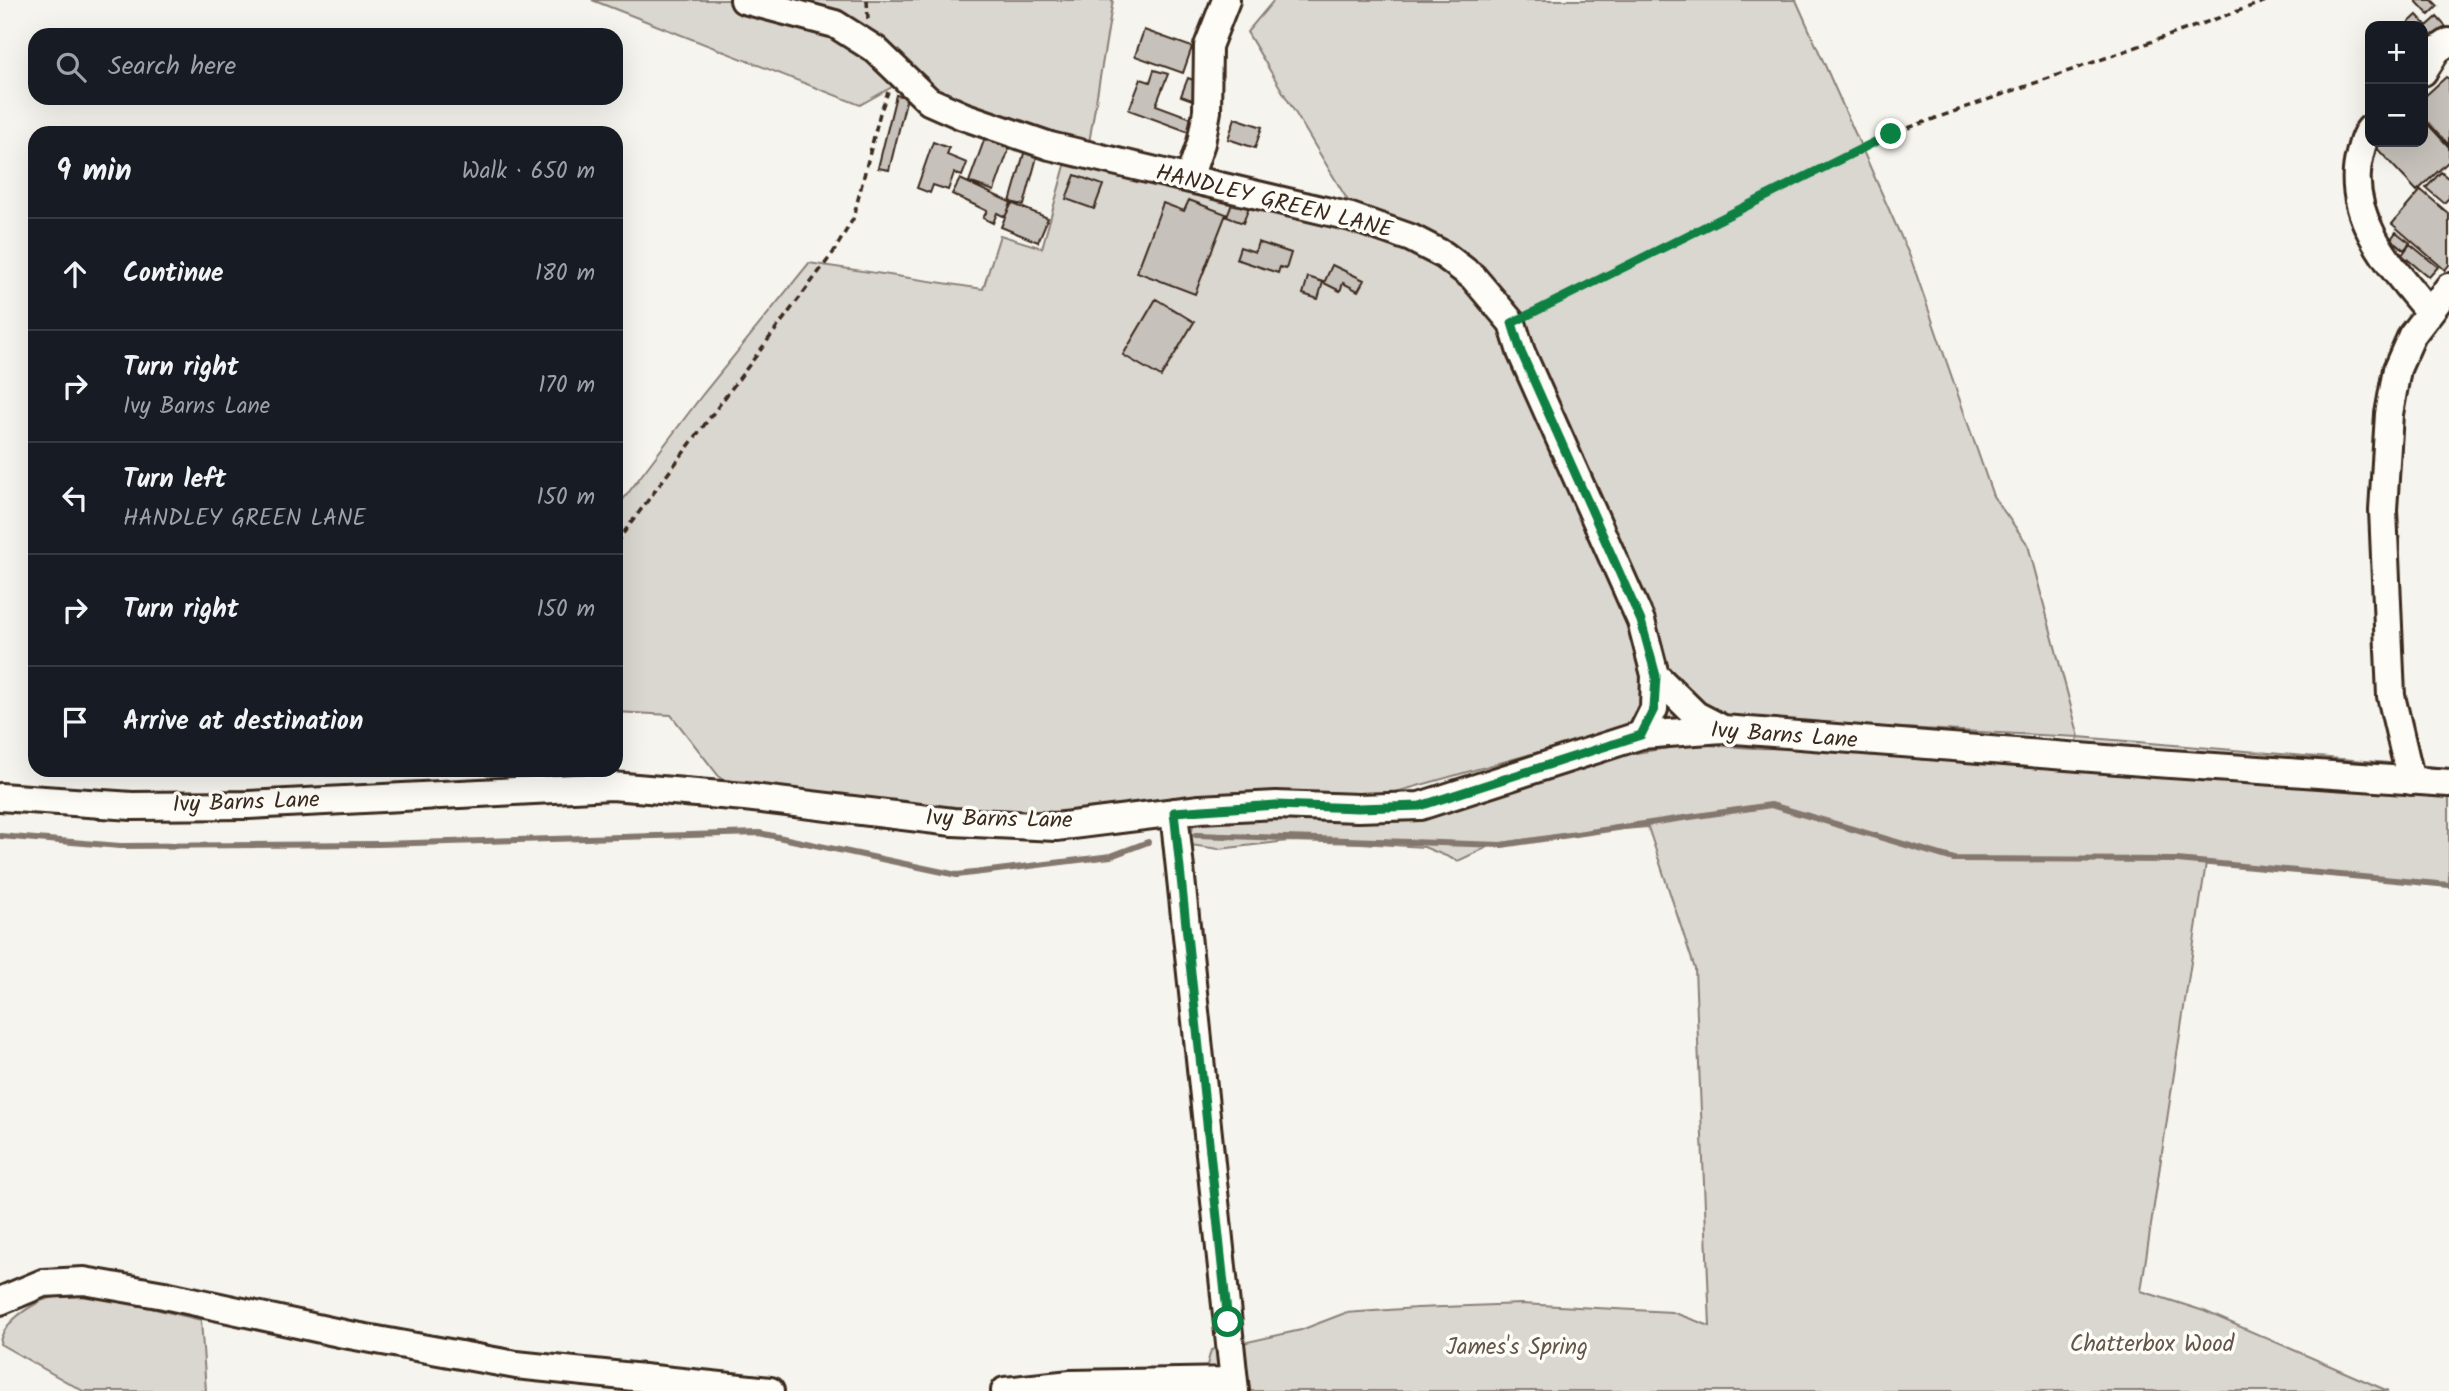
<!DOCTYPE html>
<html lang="en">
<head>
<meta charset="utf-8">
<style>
  :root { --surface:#171b24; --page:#20242c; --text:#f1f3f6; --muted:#9ea1a6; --line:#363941 }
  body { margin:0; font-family:Kalam,sans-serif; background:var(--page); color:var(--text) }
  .controls { position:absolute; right:21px; top:21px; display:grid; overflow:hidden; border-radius:14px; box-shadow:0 7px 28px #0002 }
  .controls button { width:63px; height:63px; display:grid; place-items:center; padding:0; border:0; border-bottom:2px solid var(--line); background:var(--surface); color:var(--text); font:35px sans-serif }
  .stop { position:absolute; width:21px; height:21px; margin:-16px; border:5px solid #0b8043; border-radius:50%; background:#fff }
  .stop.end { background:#0b8043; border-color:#fff; box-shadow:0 2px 7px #0008 }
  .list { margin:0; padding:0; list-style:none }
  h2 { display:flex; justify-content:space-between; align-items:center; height:91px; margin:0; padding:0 28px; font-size:30px }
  h2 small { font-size:23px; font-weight:400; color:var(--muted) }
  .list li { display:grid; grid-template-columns:46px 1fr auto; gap:21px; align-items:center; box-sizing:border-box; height:112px; padding:0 28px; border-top:2px solid var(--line) }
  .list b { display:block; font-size:26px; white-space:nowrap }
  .list p { margin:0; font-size:23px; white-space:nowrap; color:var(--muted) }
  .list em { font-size:23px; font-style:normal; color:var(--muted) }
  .icon { flex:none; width:38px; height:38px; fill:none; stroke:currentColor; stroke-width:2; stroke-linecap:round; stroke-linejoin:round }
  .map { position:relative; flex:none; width:2449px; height:1391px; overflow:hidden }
  .search { position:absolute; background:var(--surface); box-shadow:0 7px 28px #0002; left:28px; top:28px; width:595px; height:77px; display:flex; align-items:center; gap:18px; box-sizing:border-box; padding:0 24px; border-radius:21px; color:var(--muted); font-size:26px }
  .panel { position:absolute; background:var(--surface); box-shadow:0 7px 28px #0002; left:28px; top:126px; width:595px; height:651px; border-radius:21px }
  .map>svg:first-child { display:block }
  .green { fill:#dad6d0; stroke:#8a8077; stroke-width:2 }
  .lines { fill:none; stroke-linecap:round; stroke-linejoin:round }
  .stream { stroke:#84786e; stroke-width:6 }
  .building { fill:#c7c1bb; stroke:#3b2a1e; stroke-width:2 }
  .minor-casing { stroke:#3b2a1e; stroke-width:32 }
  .path { stroke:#3b2a1e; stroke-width:3.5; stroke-dasharray:7 5; stroke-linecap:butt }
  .minor { stroke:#fdfcf7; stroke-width:26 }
  .route { stroke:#0b8043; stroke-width:9 }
  .labels { text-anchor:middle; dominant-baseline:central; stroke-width:7; stroke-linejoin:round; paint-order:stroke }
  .street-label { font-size:23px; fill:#3b2a1e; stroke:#fdfcf7 }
  .park-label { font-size:23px; fill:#63554a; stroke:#fdfcf7 }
</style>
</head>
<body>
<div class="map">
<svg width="2449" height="1391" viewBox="0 0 2449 1391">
  <rect width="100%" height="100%" fill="#f5f4ee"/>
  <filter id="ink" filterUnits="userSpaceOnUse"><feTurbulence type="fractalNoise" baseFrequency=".0143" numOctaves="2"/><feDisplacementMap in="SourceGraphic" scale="14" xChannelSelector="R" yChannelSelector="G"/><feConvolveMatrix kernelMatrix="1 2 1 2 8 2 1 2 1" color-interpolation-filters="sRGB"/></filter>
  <g filter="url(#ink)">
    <path class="green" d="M 592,0 L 1113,0 L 1089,143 L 937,93 L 917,73 L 860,105 Z
      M 1274,0 L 1796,0 L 1911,259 L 1993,496 L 2028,545 L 2079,737 L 2449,768 L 2449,884 L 2206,863 L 2141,1291 L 2204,1311 L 2388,1391 L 1171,1391 L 1206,1369 L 1211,1350 L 1301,1330 L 1345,1313 L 1417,1308 L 1521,1304 L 1672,1312 L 1710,1326 L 1695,969 L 1648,827 L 1563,834 L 1494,844 L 1458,861 L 1424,847 L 1361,843 L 1288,841 L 1219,849 L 1190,845 L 1193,824 L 1272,817 L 1364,817 L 1611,757 L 1693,744 L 1753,748 L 1880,749 L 2069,771 L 2078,737 L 1730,719 L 1606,733 L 1371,799 L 1183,798 L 1056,817 L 809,794 L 721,779 L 671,715 L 616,712 L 616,509 L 703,394 L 809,263 L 983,289 L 1000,235 L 1042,248 L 1066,162 L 1366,231 L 1247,32 Z
      M 88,1293 L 201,1320 L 206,1391 L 83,1391 L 0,1344 C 0,1326 24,1310 39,1302 C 52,1295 74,1295 88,1293 Z"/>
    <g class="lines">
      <path class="stream" d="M 1196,835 L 1502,845 L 1771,805 L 1954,859 L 2177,860 L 2449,885
        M 0,836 L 120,846 L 379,844 L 759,833 L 957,875 L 1111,856 L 1148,842"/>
    </g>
    <path class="building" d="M 2417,0 L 2432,0 L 2438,6 L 2429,15 L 2416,1 Z
      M 2417,15 L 2427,26 L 2437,17 L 2448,29 L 2423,53 L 2423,26 L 2405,26 Z
      M 1144,30 L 1192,47 L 1183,73 L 1135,56 Z
      M 1154,70 L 1168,74 L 1156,105 L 1194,119 L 1189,132 L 1129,110 L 1141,79 L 1150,82 Z
      M 2446,77 L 2449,79 L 2449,145 L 2423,117 L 2423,98 Z
      M 1188,78 L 1201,83 L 1195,101 L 1181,96 Z
      M 896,95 L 907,97 L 889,170 L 878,168 Z
      M 1235,118 L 1262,127 L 1255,148 L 1228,139 Z
      M 2423,119 L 2449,147 L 2449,161 L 2417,191 L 2371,142 L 2423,142 Z
      M 986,135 L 1011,143 L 994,191 L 969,182 Z
      M 933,142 L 949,148 L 947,155 L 967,163 L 962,176 L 954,173 L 948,190 L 933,185 L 930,193 L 917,188 Z
      M 1025,150 L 1038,153 L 1024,205 L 1010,202 Z
      M 2441,172 L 2449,179 L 2449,198 L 2444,203 L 2426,188 Z
      M 1075,175 L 1103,185 L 1094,209 L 1066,199 Z
      M 960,179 L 1012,203 L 1005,217 L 997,213 L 993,223 L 983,218 L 987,211 L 952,194 Z
      M 2421,190 L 2449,214 L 2449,265 L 2445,270 L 2392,224 Z
      M 1189,200 L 1226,214 L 1195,294 L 1137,272 L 1163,203 L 1184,211 Z
      M 1233,201 L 1249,207 L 1243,223 L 1227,217 Z
      M 1011,203 L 1048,218 L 1038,242 L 1001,227 Z
      M 2396,232 L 2410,243 L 2404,250 L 2391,239 Z
      M 1258,242 L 1291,253 L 1286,269 L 1280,267 L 1278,273 L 1236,259 L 1240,247 L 1255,252 Z
      M 2410,244 L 2438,267 L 2429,277 L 2402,255 Z
      M 1332,265 L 1364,280 L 1358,291 L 1343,283 L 1340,291 L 1324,283 Z
      M 1308,277 L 1323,282 L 1318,299 L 1303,294 Z
      M 1156,299 L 1194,322 L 1161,377 L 1123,355 Z"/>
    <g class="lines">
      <g class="minor-casing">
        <path id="minor" d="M 744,0 L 835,24 L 876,50 L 929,101 L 963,116 L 1050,146 L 1351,217 L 1411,238 L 1444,255 L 1473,277 L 1512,323 L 1521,352 L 1641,621 L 1655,675 L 1696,715 L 1723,729
          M 2423,72 L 2437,50 L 2449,42
          M 2370,129 C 2364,136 2362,145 2360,154 C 2343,215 2393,269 2429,312
          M 1189,178 L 1201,143 L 1207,111 L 1208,46 L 1226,0
          M 1641,735 L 1654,709 L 1655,675
          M 2411,781 L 2391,696 L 2383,510 L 2389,414 L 2397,369 L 2412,335 L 2449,287
          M 0,797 L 132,806 L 248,805 L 612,786 L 745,797 L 953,822 L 1056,827 L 1200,809 L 1276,805 L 1358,808 L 1420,806 L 1641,735 L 1723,729 L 2156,763 L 2449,783
          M 1174,812 L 1235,1391
          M 0,1301 L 43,1283 L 84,1281 L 164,1295 L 344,1334 L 516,1365 L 770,1391
          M 1005,1391 L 1071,1384 L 1233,1381"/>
      </g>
      <path class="path" d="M 867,0 L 868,19
        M 1531,313 L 1891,134 L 2269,0
        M 616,543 L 833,253 L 853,219 L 880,113 L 888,92"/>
      <use href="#minor" class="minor"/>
    </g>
  </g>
  <g class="lines" filter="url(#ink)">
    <path class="route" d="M 1228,1322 L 1174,812 L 1276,805 L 1358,808 L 1420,806 L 1641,735 L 1654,709 L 1656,676 L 1641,621 L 1521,352 L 1512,323 L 1891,134"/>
  </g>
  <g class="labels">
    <g class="street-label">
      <text transform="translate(1274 202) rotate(14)">HANDLEY GREEN LANE</text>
      <text transform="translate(1784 736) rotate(4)">Ivy Barns Lane</text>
      <text transform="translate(246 803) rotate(-2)">Ivy Barns Lane</text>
      <text transform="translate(999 820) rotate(1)">Ivy Barns Lane</text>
    </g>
    <g class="park-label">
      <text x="2152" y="1345">Chatterbox Wood</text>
      <text x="1517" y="1348">James's Spring</text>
    </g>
  </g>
</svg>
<div class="controls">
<button>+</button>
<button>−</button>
</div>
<div class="stop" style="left:1228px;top:1322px"></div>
<div class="stop end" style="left:1891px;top:134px"></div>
<div class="search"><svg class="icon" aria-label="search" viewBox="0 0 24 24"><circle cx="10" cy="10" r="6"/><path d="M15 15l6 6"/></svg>Search here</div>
<section class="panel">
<h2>9 min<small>Walk · 650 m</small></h2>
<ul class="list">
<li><svg class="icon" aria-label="ahead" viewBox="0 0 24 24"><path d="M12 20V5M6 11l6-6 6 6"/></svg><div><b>Continue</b></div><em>180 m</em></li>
<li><svg class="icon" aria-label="right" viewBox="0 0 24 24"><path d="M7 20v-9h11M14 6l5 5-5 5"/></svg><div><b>Turn right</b><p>Ivy Barns Lane</p></div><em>170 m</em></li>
<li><svg class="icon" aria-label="left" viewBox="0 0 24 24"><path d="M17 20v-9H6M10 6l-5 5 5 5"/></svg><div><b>Turn left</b><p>HANDLEY GREEN LANE</p></div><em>150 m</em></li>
<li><svg class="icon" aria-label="right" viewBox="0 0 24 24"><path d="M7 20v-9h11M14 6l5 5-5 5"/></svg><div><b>Turn right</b></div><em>150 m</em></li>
<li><svg class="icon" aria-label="arrive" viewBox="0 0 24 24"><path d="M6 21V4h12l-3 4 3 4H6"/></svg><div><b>Arrive at destination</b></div></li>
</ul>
</section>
</div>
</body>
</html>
